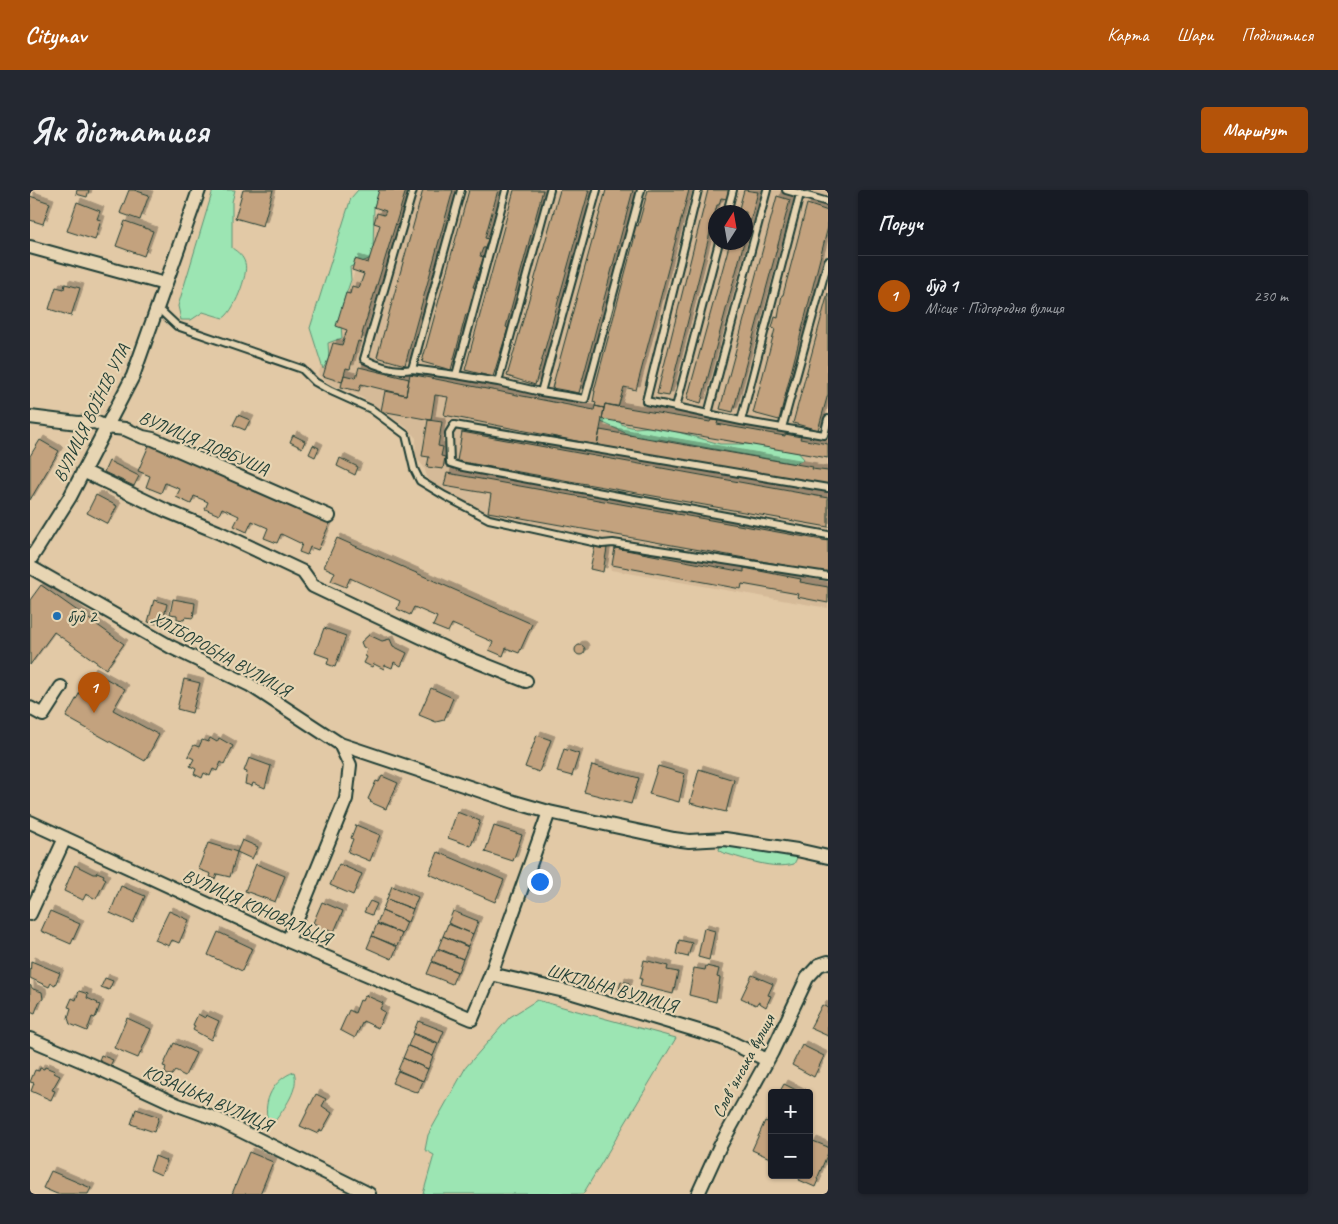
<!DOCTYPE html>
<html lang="uk">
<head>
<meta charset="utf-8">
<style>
  :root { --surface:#171b24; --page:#242831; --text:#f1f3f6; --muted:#9ea1a6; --line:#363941; --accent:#b45309 }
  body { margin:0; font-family:Caveat,sans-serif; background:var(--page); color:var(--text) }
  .controls { position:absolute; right:15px; bottom:15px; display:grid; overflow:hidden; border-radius:5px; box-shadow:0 1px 4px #0004 }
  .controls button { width:45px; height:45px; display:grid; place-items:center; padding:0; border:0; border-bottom:1px solid var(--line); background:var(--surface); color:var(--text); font:25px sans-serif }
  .compass { position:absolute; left:678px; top:15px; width:45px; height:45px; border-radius:50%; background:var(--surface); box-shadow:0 1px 4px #0004; rotate:11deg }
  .you { position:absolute; left:509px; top:691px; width:18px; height:18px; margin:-12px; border:4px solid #fff; border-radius:50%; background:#1a73e8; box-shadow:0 0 0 8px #1a73e833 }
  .badge { display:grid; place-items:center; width:32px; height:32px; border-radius:50%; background:var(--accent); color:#fff; font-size:16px; font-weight:700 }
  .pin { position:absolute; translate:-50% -41px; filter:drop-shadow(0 1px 2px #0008) }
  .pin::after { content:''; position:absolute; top:26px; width:18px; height:15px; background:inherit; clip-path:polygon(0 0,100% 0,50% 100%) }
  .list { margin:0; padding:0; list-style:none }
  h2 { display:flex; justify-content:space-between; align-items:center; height:65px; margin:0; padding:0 20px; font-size:21px }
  h2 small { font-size:16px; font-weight:400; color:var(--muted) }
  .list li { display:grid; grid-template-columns:32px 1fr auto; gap:15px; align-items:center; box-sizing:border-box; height:80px; padding:0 20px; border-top:1px solid var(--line) }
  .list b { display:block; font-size:19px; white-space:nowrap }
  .list p { margin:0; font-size:16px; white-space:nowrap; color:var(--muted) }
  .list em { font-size:16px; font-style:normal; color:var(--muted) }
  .map { position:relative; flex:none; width:798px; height:1004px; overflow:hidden; border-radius:5px }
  header { display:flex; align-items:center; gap:30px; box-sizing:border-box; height:70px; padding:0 25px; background:var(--accent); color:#fff }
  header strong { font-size:24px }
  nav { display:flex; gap:28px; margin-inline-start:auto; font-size:18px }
  .intro { display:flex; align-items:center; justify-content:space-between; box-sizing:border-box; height:120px; padding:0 30px }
  h1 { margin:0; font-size:35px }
  .button { padding:12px 22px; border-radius:5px; background:var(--accent); color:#fff; font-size:18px; font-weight:700 }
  main { display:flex; gap:30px; padding:0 30px }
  aside { flex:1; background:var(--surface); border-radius:5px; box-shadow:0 1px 4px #0004 }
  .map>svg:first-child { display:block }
  .built { fill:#d5ba98; fill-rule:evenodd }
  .green { fill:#9ce5b3; stroke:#5e9174 }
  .building { fill:#c3a27e; stroke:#1f3d34; filter:url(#shadow) }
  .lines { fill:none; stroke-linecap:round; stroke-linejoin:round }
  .lane-casing { stroke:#1f3d34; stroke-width:10 }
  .street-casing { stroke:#1f3d34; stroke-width:16 }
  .lane { stroke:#e7d5b3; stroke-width:6 }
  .street { stroke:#e7d5b3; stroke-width:12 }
  .poi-dot { fill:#1f6fb2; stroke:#e7d5b3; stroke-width:2 }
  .labels { text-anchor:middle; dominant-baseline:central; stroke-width:4.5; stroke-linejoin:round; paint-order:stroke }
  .street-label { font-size:18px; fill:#1f3d34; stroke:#e7d5b3 }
  .poi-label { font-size:18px; fill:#1f3d34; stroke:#e7d5b3; text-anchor:start }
</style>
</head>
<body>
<header>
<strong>Citynav</strong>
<nav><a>Карта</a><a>Шари</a><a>Поділитися</a></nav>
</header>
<div class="intro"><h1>Як дістатися</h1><a class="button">Маршрут</a></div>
<main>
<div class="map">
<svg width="798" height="1004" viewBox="0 0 798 1004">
  <defs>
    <filter id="shadow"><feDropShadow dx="4" dy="-4" stdDeviation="0" flood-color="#0004"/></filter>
  </defs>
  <rect width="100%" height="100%" fill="#e2c9a6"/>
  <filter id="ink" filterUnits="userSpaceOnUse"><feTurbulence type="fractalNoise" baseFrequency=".02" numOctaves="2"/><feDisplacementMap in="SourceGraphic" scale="10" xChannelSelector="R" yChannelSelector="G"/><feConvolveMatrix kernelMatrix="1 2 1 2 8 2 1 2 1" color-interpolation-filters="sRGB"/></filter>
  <g filter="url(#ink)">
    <path class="built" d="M 354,0 L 798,0 L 798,418 L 581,380 L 566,350 L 458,325 L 399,293 L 394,277 L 385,267 L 386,248 L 376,237 L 328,205 L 300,194 L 288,185 ZM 686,22 L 716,22 L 716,52 L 686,52 Z"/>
    <path class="green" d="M 183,0 L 205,0 L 202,12 L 202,58 C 208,62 213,66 215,73 C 219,84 203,124 193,128 L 173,122 L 161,130 L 151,130 L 148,116 Z
      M 328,0 L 351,0 L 344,17 L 343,60 L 339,69 L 320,77 L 321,90 L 312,116 L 327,127 L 311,135 L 312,148 L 298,153 L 299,168 L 293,179 L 280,138 L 321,8 Z
      M 575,222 L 593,235 L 605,238 L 627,236 L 690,254 L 726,254 L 767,261 L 774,269 L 766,274 L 629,249 L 611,250 L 569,231 L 568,225 Z
      M 691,652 L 768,666 L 764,674 C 743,680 715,669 694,663 L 689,660 Z
      M 507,810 L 646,848 L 553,1004 L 393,1004 L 404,965 L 395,960 L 398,945 L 436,877 L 480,827 Z
      M 264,882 C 270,898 254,919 245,931 L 238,931 C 232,911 244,889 264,882 Z"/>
    <path class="building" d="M 47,0 L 59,0 L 57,7 L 46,4 Z
      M 99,0 L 104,0 L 119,5 L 110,30 L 90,23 Z
      M 213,0 L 243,0 L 233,36 L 205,28 Z
      M 349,0 L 376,0 L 332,144 L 333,144 L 331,152 L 328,151 L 320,179 L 316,178 L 312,192 L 293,186 L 303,153 L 312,155 L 317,140 L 306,136 L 316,103 L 320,104 L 322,96 L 329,98 L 334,84 L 322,80 L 325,69 L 338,73 L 350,35 L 344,33 L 347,23 L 354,25 L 356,21 L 344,17 Z
      M 393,0 L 423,0 L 375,175 L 347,167 Z
      M 439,0 L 468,0 L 455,48 L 458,49 L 455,58 L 453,58 L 450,66 L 454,67 L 443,97 L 447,98 L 440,125 L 436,124 L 421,180 L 392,172 Z
      M 484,0 L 513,0 L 476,137 L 478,138 L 463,187 L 435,180 Z
      M 530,0 L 559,0 L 505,195 L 477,186 Z
      M 576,0 L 603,0 L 549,203 L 522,198 Z
      M 618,0 L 659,0 L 606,200 L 594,197 L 588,217 L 575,214 L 574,218 L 565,216 L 566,213 L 563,212 L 565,201 L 564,201 L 605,46 L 603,45 L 605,35 L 608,36 Z
      M 678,0 L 699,0 L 697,9 L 691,8 L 689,15 L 687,15 L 639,206 L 627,204 Z
      M 714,0 L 728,2 L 716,47 L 716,22 L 708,22 Z
      M 0,6 L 20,13 L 13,34 L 0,30 Z
      M 747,6 L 760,10 L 703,222 L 690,219 Z
      M 47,12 L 70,21 L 67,29 L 71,30 L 65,50 L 37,41 Z
      M 777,14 L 798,21 L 798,37 L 749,230 L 723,223 L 745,139 L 742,138 L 745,127 L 748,128 L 752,105 L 753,105 Z
      M 95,31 L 123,41 L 114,66 L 86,56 Z
      M 700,52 L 714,52 L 671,213 L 657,209 Z
      M 35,94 L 50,98 L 41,126 L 19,119 L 26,97 L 34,99 Z
      M 798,103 L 798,204 L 788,240 L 763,233 Z
      M 329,177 L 379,189 L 376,205 L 331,194 L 329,201 L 311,197 L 314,185 L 326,188 Z
      M 380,184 L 564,220 L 565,216 L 574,218 L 567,255 L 414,225 L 418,207 L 405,205 L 401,230 L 351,221 L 355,201 L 376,205 Z
      M 575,214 L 680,232 L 681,230 L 688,231 L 687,234 L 755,246 L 755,244 L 771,247 L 770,249 L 798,254 L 798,268 L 572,229 Z
      M 208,225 L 220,230 L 215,240 L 203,235 Z
      M 398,230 L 412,232 L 408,256 L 413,257 L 411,266 L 415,267 L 413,279 L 397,277 L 399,267 L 392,266 Z
      M 570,240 L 783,277 L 782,279 L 798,281 L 798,296 L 567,255 Z
      M 432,242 L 798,308 L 798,337 L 427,271 Z
      M 263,245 L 275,251 L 272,258 L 260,252 Z
      M 10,250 L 29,261 L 0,310 L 0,266 Z
      M 120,253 L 300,333 L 288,360 L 280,357 L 277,365 L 269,362 L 272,354 L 251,344 L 247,353 L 234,348 L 238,338 L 222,331 L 217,342 L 204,336 L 209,326 L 192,318 L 189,325 L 175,319 L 178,312 L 164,306 L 161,314 L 146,307 L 150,299 L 135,293 L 131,303 L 116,297 L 120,286 L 108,281 Z
      M 283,255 L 289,258 L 285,267 L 279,264 Z
      M 310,268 L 328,277 L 325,285 L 307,276 Z
      M 79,271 L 109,286 L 104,296 L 74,282 Z
      M 417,283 L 798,351 L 798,383 L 458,322 L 461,304 L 414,296 Z
      M 66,305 L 87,316 L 78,334 L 57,323 Z
      M 307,348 L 502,434 L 489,463 L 476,458 L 473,466 L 459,460 L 463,452 L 422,434 L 418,442 L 403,436 L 407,427 L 384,417 L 380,425 L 367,419 L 370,411 L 320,388 L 316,397 L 301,391 L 305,382 L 294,377 Z
      M 565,356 L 577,358 L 573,382 L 560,379 Z
      M 585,358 L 714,382 L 714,378 L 771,389 L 770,392 L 798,397 L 798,413 L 767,407 L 768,404 L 712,394 L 711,399 L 582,375 Z
      M 11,395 L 94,454 L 76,479 L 24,442 L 0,475 L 0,410 Z
      M 143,409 L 165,413 L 163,428 L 155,427 L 154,430 L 147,429 L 147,425 L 140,424 Z
      M 124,410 L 137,414 L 132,435 L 118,432 Z
      M 294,438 L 316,446 L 305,477 L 297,474 L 299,468 L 285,463 Z
      M 339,445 L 352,451 L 360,449 L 363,456 L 377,463 L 371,476 L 364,472 L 362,478 L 355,475 L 354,479 L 344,474 L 342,477 L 334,473 L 337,467 L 335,466 L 337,459 L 333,457 L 331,452 Z
      M545 460a5 5 0 1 1 10 0a5 5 0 1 1-10 0Z
      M 62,481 L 95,499 L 83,520 L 129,545 L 115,571 L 36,527 Z
      M 154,489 L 170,493 L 162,523 L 147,519 Z
      M 401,498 L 423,508 L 414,530 L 406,532 L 389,525 Z
      M 507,545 L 521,550 L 509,582 L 495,577 Z
      M 180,548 L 187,552 L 189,548 L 203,556 L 194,574 L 191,572 L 187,581 L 183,579 L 180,586 L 174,583 L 172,588 L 164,584 L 166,579 L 160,576 L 164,569 L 158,566 L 164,555 L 169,557 L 172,550 L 178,552 Z
      M 534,559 L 549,564 L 542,586 L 527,582 Z
      M 219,568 L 241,576 L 235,598 L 223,593 L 222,596 L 215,594 L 217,582 L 214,581 Z
      M 562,575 L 609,588 L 601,614 L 554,602 Z
      M 628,576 L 655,584 L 649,612 L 619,604 Z
      M 669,579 L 704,590 L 696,622 L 660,613 Z
      M 352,586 L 368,593 L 356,619 L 340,612 L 341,611 L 338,609 L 346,591 L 349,592 Z
      M 427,622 L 450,631 L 441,656 L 418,648 Z
      M 326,635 L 350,645 L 340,671 L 318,662 L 323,649 L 321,648 Z
      M 464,636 L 492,645 L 483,671 L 455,662 Z
      M 212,650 L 228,657 L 222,669 L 207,662 Z
      M 178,653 L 207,662 L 200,687 L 187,684 L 185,689 L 180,687 L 181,684 L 168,679 Z
      M 408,662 L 474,690 L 465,712 L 399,684 Z
      M 226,674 L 255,686 L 245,712 L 215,701 Z
      M 309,674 L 332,684 L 323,705 L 300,695 Z
      M 45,675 L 63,684 L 66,684 L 67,682 L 74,685 L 73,687 L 76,689 L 66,709 L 56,704 L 53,710 L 34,701 Z
      M 91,696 L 115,706 L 103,733 L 80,723 Z
      M 362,696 L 388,707 L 383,719 L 357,709 Z
      M 357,709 L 383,719 L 378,732 L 352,721 Z
      M 340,711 L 347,714 L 342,725 L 334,722 Z
      M 292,712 L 313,721 L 304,742 L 298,739 L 297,742 L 289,738 L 290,736 L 283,733 Z
      M 20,721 L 50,734 L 41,754 L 11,741 Z
      M 139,721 L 159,730 L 149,753 L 142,750 L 139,756 L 125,750 Z
      M 352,721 L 377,732 L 372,744 L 347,733 Z
      M 423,721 L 448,731 L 443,744 L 418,733 Z
      M 347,734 L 372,744 L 367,756 L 342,746 Z
      M 418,734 L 443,744 L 438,756 L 413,746 Z
      M 674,738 L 685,741 L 679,770 L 668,767 Z
      M 188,742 L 222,758 L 212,781 L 178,765 Z
      M 342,746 L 367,757 L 362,769 L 337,758 Z
      M 413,746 L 438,757 L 433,769 L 408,758 Z
      M 649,750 L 662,753 L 658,767 L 646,764 Z
      M 407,759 L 433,769 L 428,782 L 402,771 Z
      M 614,770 L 638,776 L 637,780 L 648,782 L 643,804 L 610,796 L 612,789 L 610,789 Z
      M 1,771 L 30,783 L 25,795 L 21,793 L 19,797 L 0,788 Z
      M 402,772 L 427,782 L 422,794 L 397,784 Z
      M 676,776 L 689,779 L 687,787 L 690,788 L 686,812 L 659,805 L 664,778 L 675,780 Z
      M 722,785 L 743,794 L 738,805 L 741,806 L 736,817 L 728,812 L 726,815 L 711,808 Z
      M 75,788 L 83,791 L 79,800 L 71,797 Z
      M 591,791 L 599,793 L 596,805 L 588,804 Z
      M 0,795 L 3,799 L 12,802 L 13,809 L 9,812 L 5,823 L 0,821 Z
      M 49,801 L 58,804 L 57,808 L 68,813 L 67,814 L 70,815 L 65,828 L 62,827 L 57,841 L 40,834 L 38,828 L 41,818 L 38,817 L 42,808 L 46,810 Z
      M 335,805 L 353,813 L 350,819 L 355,822 L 348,838 L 333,831 L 325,848 L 310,840 L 319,820 L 325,823 L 330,810 L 332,811 Z
      M 792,815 L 798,818 L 798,846 L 780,838 Z
      M 168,824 L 175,828 L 176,825 L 189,831 L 181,850 L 163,840 L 165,836 L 163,835 Z
      M 97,828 L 121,839 L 108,868 L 84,858 Z
      M 388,831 L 414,841 L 409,853 L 383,843 Z
      M 383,844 L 408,854 L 403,866 L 378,856 Z
      M 144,853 L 166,863 L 155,886 L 145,881 L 142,885 L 137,885 L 135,882 L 136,877 L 133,876 Z
      M 772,855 L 794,866 L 784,887 L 762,875 Z
      M 378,856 L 403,866 L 398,879 L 373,868 Z
      M 71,865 L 83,870 L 79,878 L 68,873 Z
      M 373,868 L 398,879 L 393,891 L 368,880 Z
      M 15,877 L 25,881 L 24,883 L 30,886 L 22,900 L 25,901 L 21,910 L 1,901 L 4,893 L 0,892 L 5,880 L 9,881 L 10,878 L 14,879 Z
      M 368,881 L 393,891 L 388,903 L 362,893 Z
      M 754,894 L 772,903 L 749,903 Z
      M 286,904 L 296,909 L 292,916 L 302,923 L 292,941 L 290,940 L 288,944 L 270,936 Z
      M 106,919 L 129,927 L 124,942 L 101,934 Z
      M 735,931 L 742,934 L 742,969 L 722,960 Z
      M 783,951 L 798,957 L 798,963 L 787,989 L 788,990 L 785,997 L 769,990 L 772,985 L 779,985 L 779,959 Z
      M 219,962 L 243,972 L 230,1004 L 202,1004 Z
      M 125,966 L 137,971 L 131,985 L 120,980 Z
      M 21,981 L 61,998 L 58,1004 L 27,1004 L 13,998 Z"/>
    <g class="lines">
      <g class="lane-casing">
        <path id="lane" d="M 431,0 L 382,179 L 426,185 L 476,0
          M 668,0 L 616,211 L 646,217 L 689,52
          M 770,4 L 798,12
          M 697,22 L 703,0
          M 128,118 L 147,136 L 272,179 L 285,192 L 301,201 L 341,219 L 376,245 L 384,279 L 390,291 L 415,306 L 459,329 L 572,354 L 583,353 L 798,386
          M 382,179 C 366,182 349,177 334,169 L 383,0
          M 426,185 L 468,192 L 520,0
          M 468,192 L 511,202 L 567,0
          M 511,202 L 555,209 L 611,0
          M 646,217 L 678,224 L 737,0
          M 678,224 L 711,231 L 770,4 L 756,0
          M 711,231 L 752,238 L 798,71
          M 752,238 L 794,245 L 798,229
          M 798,298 L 424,235 L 419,243 L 420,273 L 433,277 L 798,345"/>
      </g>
      <g class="street-casing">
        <path id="street" d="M 0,57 L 135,94
          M 0,227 L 48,233 L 65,232 L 76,237 L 95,239 L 113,247 L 123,249 L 299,326
          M 53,281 L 137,321 L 188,342 L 273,382 L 283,396 L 325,416 L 423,462 L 496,491
          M 0,370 L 40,307 L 103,186 L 169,0
          M 0,377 L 141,457 L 220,495 L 310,554 L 320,575 L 316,609 L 258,751
          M 0,518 L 13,525 L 31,497
          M 310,554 L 484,612 L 519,622
          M 0,632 L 258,751 L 442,829 L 461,784 L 543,803 L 692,848 L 737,870
          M 0,724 L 35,648
          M 461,784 L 519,622 L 644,649 L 659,651 L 695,649 L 767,660 L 798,667
          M 0,849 L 59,874 L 148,915 L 187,929 L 339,1004
          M 668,1004 L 689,958 L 742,862 L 777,788 L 789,775 L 798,772"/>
      </g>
      <use href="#lane" class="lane"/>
      <use href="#street" class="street"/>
    </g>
  </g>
  <circle class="poi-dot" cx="27" cy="426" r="5"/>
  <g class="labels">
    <g class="street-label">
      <text transform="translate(61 223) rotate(-64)">ВУЛИЦЯ ВОЇНІВ УПА</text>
      <text transform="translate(174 253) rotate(23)">ВУЛИЦЯ ДОВБУША</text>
      <text transform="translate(191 464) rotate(29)">ХЛІБОРОБНА ВУЛИЦЯ</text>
      <text transform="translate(227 717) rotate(24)">ВУЛИЦЯ КОНОВАЛЬЦЯ</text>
      <text transform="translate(582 798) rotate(16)">ШКІЛЬНА ВУЛИЦЯ</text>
      <text transform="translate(713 876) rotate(-62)">Словʼянська вулиця</text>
      <text transform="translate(178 908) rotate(24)">КОЗАЦЬКА ВУЛИЦЯ</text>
    </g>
    <g class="poi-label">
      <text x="37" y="426">буд 2</text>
    </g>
  </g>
</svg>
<div class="controls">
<button>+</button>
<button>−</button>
</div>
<svg class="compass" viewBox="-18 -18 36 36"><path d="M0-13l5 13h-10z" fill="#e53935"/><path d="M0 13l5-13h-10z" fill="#9ea1a6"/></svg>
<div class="you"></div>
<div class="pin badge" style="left:64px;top:523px">1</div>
</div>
<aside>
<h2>Поруч<small></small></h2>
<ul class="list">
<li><span class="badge">1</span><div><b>буд 1</b><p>Місце · Підгородня вулиця</p></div><em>230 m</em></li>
</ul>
</aside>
</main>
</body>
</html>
